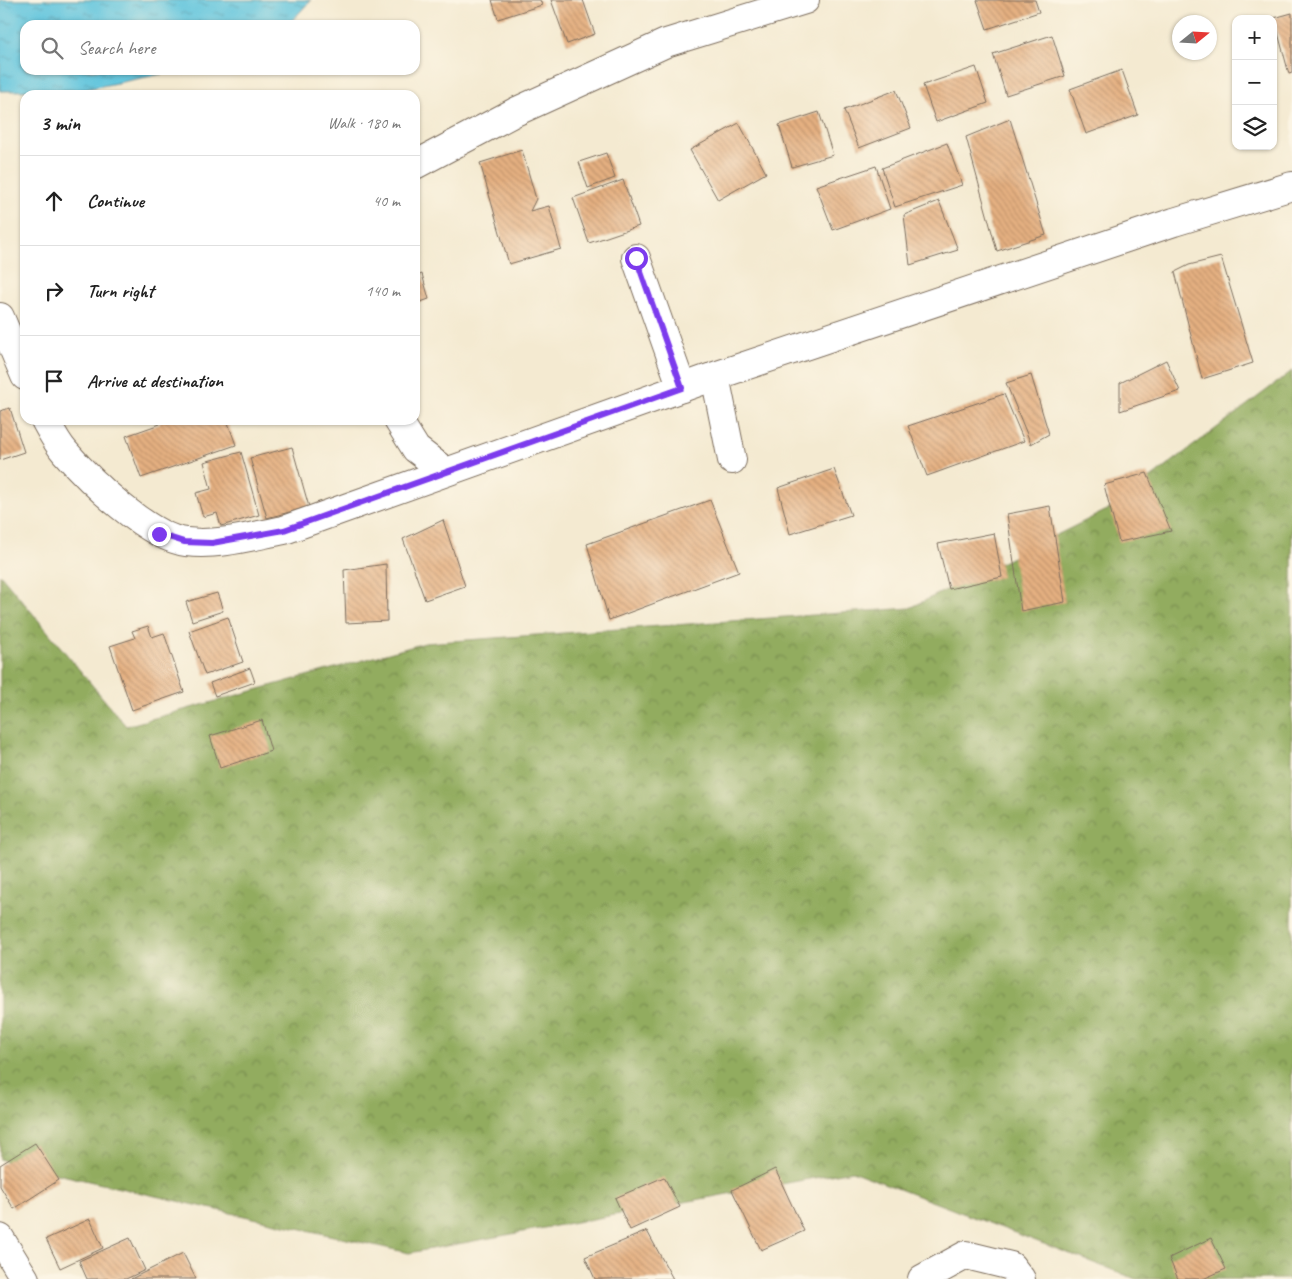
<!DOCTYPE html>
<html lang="en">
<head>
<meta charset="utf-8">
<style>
  :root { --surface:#fff; --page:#f6f6f6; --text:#222; --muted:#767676; --line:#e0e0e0 }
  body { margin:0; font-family:Caveat,sans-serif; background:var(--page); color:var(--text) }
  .controls { position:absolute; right:15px; top:15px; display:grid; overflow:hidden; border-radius:10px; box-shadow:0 1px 4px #0004 }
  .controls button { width:45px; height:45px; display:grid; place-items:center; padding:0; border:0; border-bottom:1px solid var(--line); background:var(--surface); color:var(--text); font:25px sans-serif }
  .compass { position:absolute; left:1172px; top:15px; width:45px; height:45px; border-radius:50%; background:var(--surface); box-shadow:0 1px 4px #0004; rotate:72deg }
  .stop { position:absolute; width:15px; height:15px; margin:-11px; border:4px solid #7c3aed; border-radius:50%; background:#fff }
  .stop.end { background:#7c3aed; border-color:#fff; box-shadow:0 1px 5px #0008 }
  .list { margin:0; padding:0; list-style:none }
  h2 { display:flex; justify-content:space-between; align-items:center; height:65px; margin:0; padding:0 20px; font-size:21px }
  h2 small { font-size:16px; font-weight:400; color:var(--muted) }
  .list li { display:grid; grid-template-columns:32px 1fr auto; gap:15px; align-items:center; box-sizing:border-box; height:90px; padding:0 20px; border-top:1px solid var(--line) }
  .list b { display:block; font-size:19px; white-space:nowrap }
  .list em { font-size:16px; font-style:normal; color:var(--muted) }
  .icon { flex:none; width:28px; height:28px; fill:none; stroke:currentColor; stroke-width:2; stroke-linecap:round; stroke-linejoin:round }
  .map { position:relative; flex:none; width:1292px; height:1279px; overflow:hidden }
  .search { position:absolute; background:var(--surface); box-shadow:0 1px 4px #0004; left:20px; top:20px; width:400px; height:55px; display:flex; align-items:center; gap:12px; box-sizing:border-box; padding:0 18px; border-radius:15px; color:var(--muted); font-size:19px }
  .panel { position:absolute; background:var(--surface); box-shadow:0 1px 4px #0004; left:20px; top:90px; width:400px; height:335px; border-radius:15px }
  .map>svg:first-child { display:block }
  .forest { fill:url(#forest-crowns); stroke:#666b3e }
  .water { fill:url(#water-ripples); stroke:#4d777e }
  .building { fill:url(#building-back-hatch) }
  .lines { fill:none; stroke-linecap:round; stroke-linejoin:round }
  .minor-casing { stroke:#7c6d5d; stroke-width:30 }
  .minor { stroke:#fff; stroke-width:28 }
  .route { stroke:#7c3aed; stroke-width:6 }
</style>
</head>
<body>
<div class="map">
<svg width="1292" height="1279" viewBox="0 0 1292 1279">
  <defs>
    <pattern id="forest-crowns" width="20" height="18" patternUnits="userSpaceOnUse" patternTransform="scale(1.25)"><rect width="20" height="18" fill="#92ac5f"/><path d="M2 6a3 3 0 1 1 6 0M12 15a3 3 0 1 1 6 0" fill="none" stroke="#788c4e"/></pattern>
    <pattern id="water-ripples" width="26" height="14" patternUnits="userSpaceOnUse" patternTransform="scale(1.25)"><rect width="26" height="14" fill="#5fc4dd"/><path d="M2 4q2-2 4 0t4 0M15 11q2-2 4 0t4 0" fill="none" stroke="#509fb3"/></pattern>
    <pattern id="building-back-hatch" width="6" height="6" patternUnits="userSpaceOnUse" patternTransform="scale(1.25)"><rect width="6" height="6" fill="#e5b081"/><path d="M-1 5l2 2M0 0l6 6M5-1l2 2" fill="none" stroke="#bb8f69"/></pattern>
  </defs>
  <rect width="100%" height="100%" fill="#fcf5e5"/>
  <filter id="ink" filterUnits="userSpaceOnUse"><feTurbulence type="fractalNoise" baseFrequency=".02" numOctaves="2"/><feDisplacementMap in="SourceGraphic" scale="10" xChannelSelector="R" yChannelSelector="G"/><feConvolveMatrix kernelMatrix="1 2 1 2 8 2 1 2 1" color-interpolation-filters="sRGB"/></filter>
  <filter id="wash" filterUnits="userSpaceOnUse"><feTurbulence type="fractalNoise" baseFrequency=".0096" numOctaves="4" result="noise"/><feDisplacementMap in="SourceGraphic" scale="20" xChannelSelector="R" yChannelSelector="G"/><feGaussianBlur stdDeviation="1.12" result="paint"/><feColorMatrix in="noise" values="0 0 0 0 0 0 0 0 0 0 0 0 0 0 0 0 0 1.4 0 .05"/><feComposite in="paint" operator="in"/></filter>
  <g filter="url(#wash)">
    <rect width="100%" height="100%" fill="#f4ead1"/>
    <path class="forest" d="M 1292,371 L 1292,1279 L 1136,1279 L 852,1171 L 409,1253 L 13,1164 L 0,1159 L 0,574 L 126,726 L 425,643 L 910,608 L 1111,508 Z"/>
    <path class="water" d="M 0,0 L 311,0 L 288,25 L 25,25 L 25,70 L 181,70 L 82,90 L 0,91 Z"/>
    <g id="blocks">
      <path class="building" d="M 492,0 L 540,0 L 542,5 L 498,19 Z
        M 551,0 L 583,0 L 595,34 L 567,44 Z
        M 977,0 L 1035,0 L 1039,12 L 987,29 Z
        M 1292,13 L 1292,73 L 1289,74 L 1274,18 Z
        M 1052,35 L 1065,76 L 1006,95 L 993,54 Z
        M 976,67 L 988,103 L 936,122 L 923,85 Z
        M 1122,70 L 1138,115 L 1086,134 L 1070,89 Z
        M 896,90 L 911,128 L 859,148 L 844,110 Z
        M 819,112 L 833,155 L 792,167 L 779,125 Z
        M 1010,119 L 1046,235 L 997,251 L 966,137 Z
        M 739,123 L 766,173 L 718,200 L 690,150 Z
        M 947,143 L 962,185 L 895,207 L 882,168 Z
        M 522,150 L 536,199 L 530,211 L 549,206 L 561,249 L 509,264 L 480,163 Z
        M 606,153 L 615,178 L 588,188 L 579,162 Z
        M 876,166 L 890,209 L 833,230 L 816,186 Z
        M 623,180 L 639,226 L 589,243 L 573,198 Z
        M 939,201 L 958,250 L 910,265 L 904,215 Z
        M 1221,257 L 1253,363 L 1202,379 L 1175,272 L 1189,265 Z
        M 422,274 L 429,299 L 415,304 L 415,277 Z
        M 1166,360 L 1180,391 L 1120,411 L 1120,383 Z
        M 1031,375 L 1049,434 L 1031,444 L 1006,383 Z
        M 1004,394 L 1024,441 L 927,476 L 908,426 Z
        M 10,408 L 24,452 L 0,460 L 0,411 Z
        M 160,420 L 227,420 L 236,445 L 141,478 L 126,436 L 160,424 Z
        M 292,447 L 309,507 L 267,518 L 250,458 Z
        M 241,452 L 259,515 L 221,526 L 217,513 L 203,517 L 196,493 L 211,489 L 204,462 Z
        M 834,469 L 851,515 L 790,534 L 778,488 Z
        M 1147,473 L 1171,531 L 1119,542 L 1104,485 Z
        M 710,500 L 739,572 L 609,620 L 587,544 Z
        M 1050,506 L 1065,602 L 1021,611 L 1007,514 Z
        M 443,520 L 465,586 L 425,600 L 403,539 Z
        M 994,533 L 1002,577 L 949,589 L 938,544 Z
        M 386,564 L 387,621 L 346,623 L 344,570 Z
        M 217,593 L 223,611 L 192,621 L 186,602 Z
        M 228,617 L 243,662 L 205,675 L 189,631 Z
        M 148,626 L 152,637 L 164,633 L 184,692 L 132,710 L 110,646 L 135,638 L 132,631 Z
        M 250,668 L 255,682 L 215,696 L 210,683 Z
        M 262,720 L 271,751 L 220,768 L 210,736 Z
        M 35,1143 L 59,1180 L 14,1209 L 0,1186 L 0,1165 Z
        M 775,1169 L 804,1231 L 761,1250 L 732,1190 Z
        M 664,1177 L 680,1207 L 630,1230 L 615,1198 Z
        M 90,1219 L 103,1248 L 60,1268 L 46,1239 Z
        M 647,1231 L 673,1279 L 595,1279 L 585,1257 Z
        M 130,1238 L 145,1270 L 126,1279 L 87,1279 L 79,1261 Z
        M 1211,1238 L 1226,1269 L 1203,1279 L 1178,1279 L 1169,1258 Z
        M 183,1253 L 196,1279 L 131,1279 Z"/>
    </g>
  </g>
  <g filter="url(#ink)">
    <use href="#blocks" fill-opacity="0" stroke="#7c6d5d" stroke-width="1"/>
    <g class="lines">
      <g class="minor-casing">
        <path id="minor" d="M 415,165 L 515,112 L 666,43 L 805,0
          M 636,258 L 682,388
          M 0,317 L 25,376
          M 715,376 L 732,460
          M 45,420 C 51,431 57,443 65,452 C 89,480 149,538 186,542 C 219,546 252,536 284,530 L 715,376 L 1174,222 L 1292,186
          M 398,420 L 416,449 L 446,472
          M 0,1238 L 25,1279
          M 922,1279 L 966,1255 L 1011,1266 L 1021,1279"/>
      </g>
      <use href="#minor" class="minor"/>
    </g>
  </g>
  <g class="lines" filter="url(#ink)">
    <path class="route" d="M 159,534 L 184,542 L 212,543 L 284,530 L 682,388 L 636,258"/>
  </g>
</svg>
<div class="controls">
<button>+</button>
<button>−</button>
<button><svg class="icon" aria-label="layers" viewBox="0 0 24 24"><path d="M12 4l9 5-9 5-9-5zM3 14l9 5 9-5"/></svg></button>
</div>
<svg class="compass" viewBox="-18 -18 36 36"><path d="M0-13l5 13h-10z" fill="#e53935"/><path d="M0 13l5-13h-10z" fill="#767676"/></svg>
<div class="stop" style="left:636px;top:258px"></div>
<div class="stop end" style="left:159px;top:534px"></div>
<div class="search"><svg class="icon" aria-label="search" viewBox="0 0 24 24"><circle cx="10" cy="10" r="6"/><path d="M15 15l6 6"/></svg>Search here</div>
<section class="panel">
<h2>3 min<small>Walk · 180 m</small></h2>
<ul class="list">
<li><svg class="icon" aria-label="ahead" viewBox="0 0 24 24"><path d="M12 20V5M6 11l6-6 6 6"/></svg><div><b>Continue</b></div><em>40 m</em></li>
<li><svg class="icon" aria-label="right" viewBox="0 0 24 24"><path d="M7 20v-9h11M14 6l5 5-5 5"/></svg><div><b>Turn right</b></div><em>140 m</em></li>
<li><svg class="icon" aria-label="arrive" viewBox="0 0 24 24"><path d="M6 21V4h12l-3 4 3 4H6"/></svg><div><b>Arrive at destination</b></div></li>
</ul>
</section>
</div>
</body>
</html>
